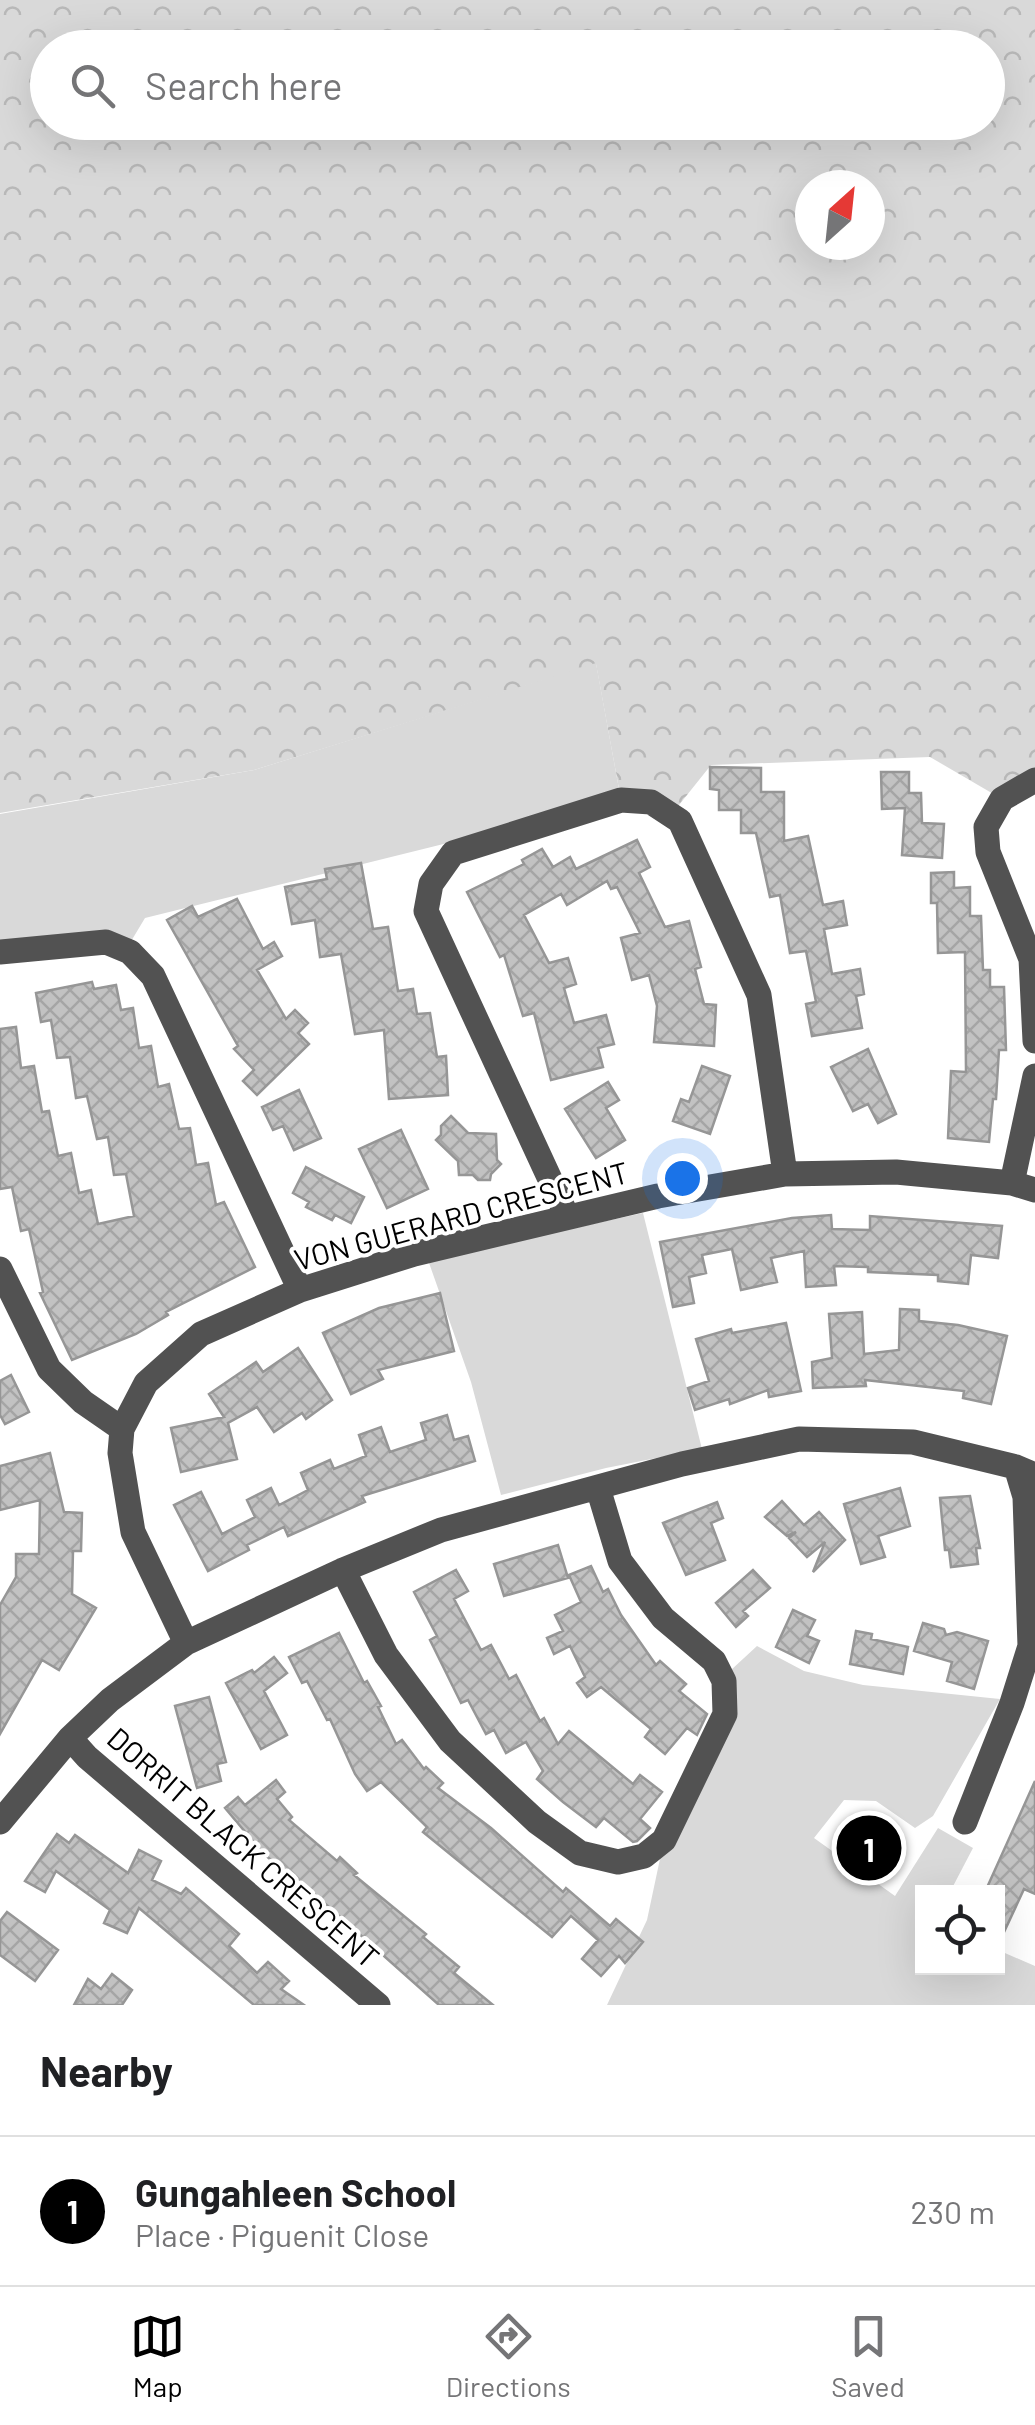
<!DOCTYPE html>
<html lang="en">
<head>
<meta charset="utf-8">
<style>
  :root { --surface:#fff; --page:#f2f2f2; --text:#202124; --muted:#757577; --line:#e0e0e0; --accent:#000 }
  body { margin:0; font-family:Barlow,sans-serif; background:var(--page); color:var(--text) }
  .controls { position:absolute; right:30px; bottom:30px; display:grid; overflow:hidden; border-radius:0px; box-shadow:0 10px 40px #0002 }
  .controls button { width:90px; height:90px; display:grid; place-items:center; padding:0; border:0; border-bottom:2px solid var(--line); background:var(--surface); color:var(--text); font:50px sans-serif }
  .compass { position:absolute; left:795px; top:170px; width:90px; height:90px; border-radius:50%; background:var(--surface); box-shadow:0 10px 40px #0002; rotate:27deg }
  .you { position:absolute; left:682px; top:1178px; width:35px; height:35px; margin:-25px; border:8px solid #fff; border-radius:50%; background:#1a73e8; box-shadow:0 0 0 15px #1a73e833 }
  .badge { display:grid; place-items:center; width:65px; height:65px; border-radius:50%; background:var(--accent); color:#fff; font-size:32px; font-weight:700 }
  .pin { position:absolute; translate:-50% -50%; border:5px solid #fff; box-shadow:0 2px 10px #0006 }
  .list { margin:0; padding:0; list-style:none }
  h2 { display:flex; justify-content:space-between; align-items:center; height:130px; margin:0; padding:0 40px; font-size:42px }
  h2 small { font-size:32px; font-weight:400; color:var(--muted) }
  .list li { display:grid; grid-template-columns:65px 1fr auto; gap:30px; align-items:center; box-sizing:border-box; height:150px; padding:0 40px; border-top:2px solid var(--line) }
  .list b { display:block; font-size:38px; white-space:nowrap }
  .list p { margin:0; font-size:32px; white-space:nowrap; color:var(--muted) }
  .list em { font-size:32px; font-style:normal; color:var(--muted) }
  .icon { flex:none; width:55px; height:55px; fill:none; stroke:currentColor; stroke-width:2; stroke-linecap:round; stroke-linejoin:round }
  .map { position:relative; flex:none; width:1035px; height:2005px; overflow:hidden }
  .search { position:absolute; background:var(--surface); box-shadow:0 10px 40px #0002; left:30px; right:30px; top:30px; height:110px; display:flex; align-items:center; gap:25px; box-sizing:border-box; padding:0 35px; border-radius:55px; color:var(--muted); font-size:38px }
  .sheet { height:280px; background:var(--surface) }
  nav { display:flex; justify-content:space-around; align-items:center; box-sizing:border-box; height:140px; border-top:2px solid var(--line); background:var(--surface); font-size:28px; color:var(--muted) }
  nav a { display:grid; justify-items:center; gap:5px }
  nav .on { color:var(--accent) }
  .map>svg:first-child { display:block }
  .forest { fill:url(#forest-crowns); fill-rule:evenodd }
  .park { fill:#d9d9d9 }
  .building { fill:url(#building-cross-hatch); stroke:#969696; stroke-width:2.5 }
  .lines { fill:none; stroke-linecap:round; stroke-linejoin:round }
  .minor { stroke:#525252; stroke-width:25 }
  .labels { text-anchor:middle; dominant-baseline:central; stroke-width:8; stroke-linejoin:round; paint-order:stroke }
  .street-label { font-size:30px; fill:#000; stroke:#fff }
</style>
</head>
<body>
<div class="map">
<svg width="1035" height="2005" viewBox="0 0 1035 2005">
  <defs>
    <pattern id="forest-crowns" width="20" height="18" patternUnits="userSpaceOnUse" patternTransform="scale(2.5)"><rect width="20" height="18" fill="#d9d9d9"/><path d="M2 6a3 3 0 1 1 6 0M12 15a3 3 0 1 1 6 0" fill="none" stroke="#b8b8b8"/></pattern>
    <pattern id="building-cross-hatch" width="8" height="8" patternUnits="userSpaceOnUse" patternTransform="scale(2.5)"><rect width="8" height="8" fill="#c2c2c2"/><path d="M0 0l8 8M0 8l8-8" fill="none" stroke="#a5a5a5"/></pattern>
  </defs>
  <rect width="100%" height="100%" fill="#fff"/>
  <path class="forest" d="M 0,0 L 1035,0 L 1035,780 L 1002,799 L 930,757 L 711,765 L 671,815 L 621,800 L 596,664 L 254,770 L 0,813 ZM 48,48 L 988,48 L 988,122 L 48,122 ZM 810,185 L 870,185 L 870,245 L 810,245 Z"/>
  <path class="park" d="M 596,663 L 621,800 L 145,918 L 130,943 L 0,952 L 0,814 L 254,770 Z
    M 643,1213 L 702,1449 L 606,1468 L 501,1495 L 471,1382 L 428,1260 Z
    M 757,1646 L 804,1671 L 863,1685 L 1000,1699 L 933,1816 L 915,1828 L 876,1801 L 844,1800 L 814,1838 L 895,1896 L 938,1828 L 973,1848 L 950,1892 L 922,1892 L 922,1968 L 998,1968 L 998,1950 L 1035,1966 L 1035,2005 L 607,2005 L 647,1920 L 664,1840 L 731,1670 Z"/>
  <path class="building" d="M 710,767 L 761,768 L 761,792 L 784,792 L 784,841 L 808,836 L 823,905 L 843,901 L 847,925 L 824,929 L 832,974 L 860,969 L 864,994 L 856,996 L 862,1028 L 812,1036 L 806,1004 L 816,1002 L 806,951 L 790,953 L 780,895 L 770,897 L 756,833 L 741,833 L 741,810 L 719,810 L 719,790 L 710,789 Z
    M 881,772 L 909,772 L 909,793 L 921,793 L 922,823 L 944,824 L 942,858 L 902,855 L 905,808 L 882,809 Z
    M 637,840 L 650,867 L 639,873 L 665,927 L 689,921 L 701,967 L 695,969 L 704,1004 L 716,1005 L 714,1046 L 654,1042 L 657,1006 L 649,975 L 632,980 L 621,938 L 640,933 L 617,887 L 611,889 L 607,881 L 567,905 L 561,894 L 524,915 L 549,963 L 568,958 L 576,984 L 564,988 L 574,1023 L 606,1015 L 614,1044 L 598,1048 L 603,1067 L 551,1080 L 534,1013 L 523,1016 L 504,955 L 500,957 L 467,892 L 524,864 L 522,860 L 542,849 L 553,867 L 570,857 L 576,869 Z
    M 361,863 L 373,929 L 388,927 L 398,991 L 413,989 L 417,1014 L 430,1013 L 437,1057 L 446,1056 L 448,1095 L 389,1099 L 384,1030 L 355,1034 L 341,954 L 320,957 L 315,920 L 292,924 L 285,887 L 327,879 L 325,869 Z
    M 954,872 L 954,888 L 970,887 L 970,916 L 981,916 L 983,970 L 990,970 L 990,987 L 1004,987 L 1006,1050 L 999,1050 L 996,1099 L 993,1099 L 989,1142 L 948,1138 L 951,1071 L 966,1072 L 965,952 L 938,953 L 937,903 L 931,903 L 931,873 Z
    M 237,899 L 263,949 L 274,942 L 282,956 L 257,970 L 286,1019 L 295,1010 L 308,1023 L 298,1033 L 309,1044 L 257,1095 L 243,1081 L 254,1070 L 234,1049 L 238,1046 L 167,920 L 192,906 L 198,917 Z
    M 92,982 L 94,989 L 116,985 L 121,1010 L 133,1008 L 139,1048 L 151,1046 L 158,1087 L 169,1084 L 179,1129 L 190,1128 L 196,1165 L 208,1163 L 216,1205 L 224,1202 L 255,1267 L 166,1312 L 168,1315 L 136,1334 L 72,1360 L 40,1293 L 43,1292 L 29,1229 L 21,1231 L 12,1187 L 0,1189 L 0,1029 L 16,1027 L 21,1068 L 34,1066 L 42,1112 L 49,1111 L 58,1156 L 71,1153 L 79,1193 L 91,1190 L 98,1224 L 134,1216 L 126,1174 L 114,1175 L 108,1137 L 97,1139 L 87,1096 L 76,1098 L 70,1057 L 57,1058 L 51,1020 L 41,1022 L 36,993 Z
    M 868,1049 L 896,1114 L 878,1123 L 868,1104 L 853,1111 L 831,1067 Z
    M 702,1066 L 730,1076 L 710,1134 L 673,1121 L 681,1099 L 689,1102 Z
    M 608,1082 L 619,1100 L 606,1108 L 625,1140 L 596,1158 L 565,1109 Z
    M 299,1090 L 321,1138 L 294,1150 L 283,1126 L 273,1130 L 262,1107 Z
    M 451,1116 L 468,1133 L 496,1134 L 497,1160 L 501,1164 L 491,1174 L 490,1180 L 478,1180 L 473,1175 L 459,1175 L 458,1161 L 436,1140 L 441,1135 L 441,1126 Z
    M 401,1130 L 428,1189 L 387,1208 L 359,1149 Z
    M 306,1167 L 364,1197 L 351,1223 L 335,1215 L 332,1220 L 306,1207 L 309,1202 L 293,1193 Z
    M 831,1215 L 832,1229 L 870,1230 L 870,1216 L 1002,1226 L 998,1258 L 971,1255 L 968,1284 L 938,1281 L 938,1275 L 868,1272 L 868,1267 L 834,1266 L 836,1285 L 806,1287 L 804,1251 L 771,1258 L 777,1282 L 741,1290 L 732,1249 L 702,1255 L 706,1273 L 689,1277 L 694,1303 L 673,1307 L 660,1242 L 792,1218 Z
    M 440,1293 L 454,1351 L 378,1370 L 383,1379 L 351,1394 L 323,1333 L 379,1308 Z
    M 900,1309 L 919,1310 L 919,1321 L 958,1325 L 1007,1336 L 991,1404 L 963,1398 L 964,1391 L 865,1380 L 866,1386 L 813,1388 L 812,1362 L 832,1358 L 829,1314 L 862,1312 L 864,1354 L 899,1350 Z
    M 786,1323 L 801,1391 L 769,1397 L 768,1390 L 730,1404 L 729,1399 L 695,1410 L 688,1388 L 709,1381 L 696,1339 L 731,1329 L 732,1333 Z
    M 298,1348 L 332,1400 L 306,1419 L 302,1413 L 274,1432 L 257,1407 L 228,1423 L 237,1459 L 181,1472 L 171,1428 L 224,1417 L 209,1394 L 256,1362 L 263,1372 Z
    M 11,1375 L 29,1412 L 5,1424 L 0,1415 L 0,1381 Z
    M 447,1415 L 454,1440 L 468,1436 L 475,1461 L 362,1496 L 365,1502 L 288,1536 L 284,1527 L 247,1545 L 249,1550 L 208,1571 L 174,1505 L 201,1492 L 222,1534 L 255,1517 L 247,1500 L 271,1488 L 279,1505 L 308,1490 L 301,1473 L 330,1460 L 334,1469 L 366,1456 L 359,1435 L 381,1427 L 390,1452 L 426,1440 L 421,1423 Z
    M 50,1453 L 64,1512 L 82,1513 L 81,1551 L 73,1551 L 72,1594 L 96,1608 L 59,1670 L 42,1660 L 0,1734 L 0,1605 L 16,1577 L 16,1554 L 39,1554 L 40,1500 L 0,1510 L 0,1466 Z
    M 900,1488 L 910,1526 L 878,1536 L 885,1557 L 861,1564 L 844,1504 Z
    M 970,1496 L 980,1548 L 976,1548 L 978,1564 L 951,1567 L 949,1550 L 945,1550 L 940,1498 Z
    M 782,1501 L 804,1525 L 819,1512 L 845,1540 L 813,1572 L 825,1542 L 807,1557 L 789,1538 L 796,1532 L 787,1536 L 765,1517 Z
    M 717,1502 L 723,1518 L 711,1523 L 725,1560 L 686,1575 L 663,1523 Z
    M 558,1545 L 568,1578 L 504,1596 L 494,1564 Z
    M 591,1566 L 603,1592 L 608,1589 L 621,1615 L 656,1665 L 660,1661 L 686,1684 L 679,1691 L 707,1714 L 697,1735 L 687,1728 L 665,1754 L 645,1737 L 651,1729 L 601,1687 L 587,1697 L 577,1683 L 585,1677 L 570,1646 L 554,1654 L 547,1638 L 563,1631 L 555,1615 L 581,1602 L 569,1575 Z
    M 456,1570 L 468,1591 L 454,1599 L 481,1650 L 491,1645 L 509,1679 L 516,1675 L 540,1721 L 544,1718 L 558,1744 L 569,1731 L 633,1784 L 640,1775 L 662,1792 L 640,1819 L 650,1828 L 637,1841 L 633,1842 L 604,1818 L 596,1827 L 563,1802 L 537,1779 L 543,1771 L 526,1742 L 506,1753 L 494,1730 L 486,1734 L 468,1700 L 461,1703 L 430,1640 L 437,1636 L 414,1592 Z
    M 753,1570 L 770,1588 L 743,1611 L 748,1616 L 736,1627 L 716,1603 Z
    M 793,1610 L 815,1620 L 807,1636 L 819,1641 L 809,1663 L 776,1647 Z
    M 923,1623 L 944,1629 L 946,1635 L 957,1632 L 988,1641 L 974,1689 L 947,1681 L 952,1662 L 914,1651 Z
    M 856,1631 L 872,1634 L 871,1639 L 908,1647 L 903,1674 L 850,1664 Z
    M 339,1633 L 364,1683 L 367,1681 L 381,1706 L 378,1707 L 396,1744 L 402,1740 L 424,1769 L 426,1767 L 443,1783 L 438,1788 L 491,1828 L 563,1892 L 566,1888 L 610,1926 L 616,1919 L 643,1942 L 625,1963 L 619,1956 L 601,1976 L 582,1959 L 598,1940 L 571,1916 L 552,1937 L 423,1832 L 427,1827 L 381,1782 L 367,1791 L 355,1774 L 330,1719 L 327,1720 L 307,1681 L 302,1683 L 289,1657 Z
    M 274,1657 L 287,1673 L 264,1691 L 287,1735 L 261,1749 L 226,1683 L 252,1670 L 254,1673 Z
    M 209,1697 L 226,1762 L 217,1764 L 221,1781 L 197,1788 L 175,1706 Z
    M 276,1780 L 285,1792 L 277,1799 L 292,1817 L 289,1820 L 337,1861 L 340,1857 L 357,1873 L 354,1875 L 426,1934 L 423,1937 L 459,1967 L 454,1973 L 493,2005 L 439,2005 L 302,1883 L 300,1885 L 263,1853 L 225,1808 L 238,1797 L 245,1805 Z
    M 1035,1781 L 1035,1894 L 1024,1889 L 998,1945 L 998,1892 L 985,1892 Z
    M 857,1822 L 897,1852 L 881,1874 L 840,1844 Z
    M 57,1834 L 69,1843 L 75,1835 L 128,1873 L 139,1850 L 161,1861 L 152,1880 L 181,1894 L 186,1888 L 239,1934 L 229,1946 L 257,1973 L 268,1962 L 289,1981 L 281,1989 L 304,2005 L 254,2005 L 139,1908 L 127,1933 L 104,1923 L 110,1910 L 56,1871 L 45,1892 L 25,1881 Z
    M 7,1912 L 58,1950 L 35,1981 L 0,1955 L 0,1921 Z
    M 112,1974 L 132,1990 L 122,2005 L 74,2005 L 88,1979 L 101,1989 Z"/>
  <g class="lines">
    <path class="minor" d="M 1035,780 L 1002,799 L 986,827 L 988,852 L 1031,959 L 1035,1041
      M 0,952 L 106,942 L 130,952 L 153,976 L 300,1290
      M 1012,1183 L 1035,1076
      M 567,1216 L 426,911 L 431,884 L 453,853 L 621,800 L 651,802 L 680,821 L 759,995 L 785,1174
      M 0,1269 L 49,1369 L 83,1402 L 122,1429
      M 343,1570 L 386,1655 L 450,1741 L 537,1822 L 580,1853 L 618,1862 L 644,1856 L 664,1840 L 725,1714 L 724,1681 L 714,1661 L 663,1618 L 620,1561 L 598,1488
      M 186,1643 L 133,1532 L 120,1453 L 122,1429 L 146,1383 L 201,1334 L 300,1290 L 414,1254 L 658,1196 L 785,1174 L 896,1172 L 1012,1183 L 1035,1190
      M 70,1738 L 87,1757 L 378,2005
      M 0,1822 L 70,1738 L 110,1700 L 186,1643 L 343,1570 L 441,1530 L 682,1464 L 799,1439 L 913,1442 L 1016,1467 L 1035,1475
      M 965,1822 L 1012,1703 L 1030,1646 L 1025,1497 L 1016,1467"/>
  </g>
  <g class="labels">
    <g class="street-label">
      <text transform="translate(461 1215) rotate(-15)">VON GUERARD CRESCENT</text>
      <text transform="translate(244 1847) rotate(41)">DORRIT BLACK CRESCENT</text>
    </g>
  </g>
</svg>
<div class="controls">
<button><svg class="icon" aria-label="locate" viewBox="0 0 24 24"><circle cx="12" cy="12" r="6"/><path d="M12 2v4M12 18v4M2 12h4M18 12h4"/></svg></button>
</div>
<svg class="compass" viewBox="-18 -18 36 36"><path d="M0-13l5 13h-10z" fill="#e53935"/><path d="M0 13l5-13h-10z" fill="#757577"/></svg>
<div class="you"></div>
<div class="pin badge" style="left:869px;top:1848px">1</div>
<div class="search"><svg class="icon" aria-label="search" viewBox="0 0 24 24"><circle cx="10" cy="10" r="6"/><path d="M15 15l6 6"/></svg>Search here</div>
</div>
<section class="sheet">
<h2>Nearby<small></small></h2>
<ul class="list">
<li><span class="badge">1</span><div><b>Gungahleen School</b><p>Place · Piguenit Close</p></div><em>230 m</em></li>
</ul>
</section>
<nav>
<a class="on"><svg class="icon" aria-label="map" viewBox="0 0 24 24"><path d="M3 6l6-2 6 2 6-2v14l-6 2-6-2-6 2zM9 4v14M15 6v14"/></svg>Map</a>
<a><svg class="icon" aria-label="directions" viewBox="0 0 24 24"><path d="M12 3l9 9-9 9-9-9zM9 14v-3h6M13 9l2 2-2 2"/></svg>Directions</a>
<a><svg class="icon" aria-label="saved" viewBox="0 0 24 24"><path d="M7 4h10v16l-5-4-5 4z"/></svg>Saved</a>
</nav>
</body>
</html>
